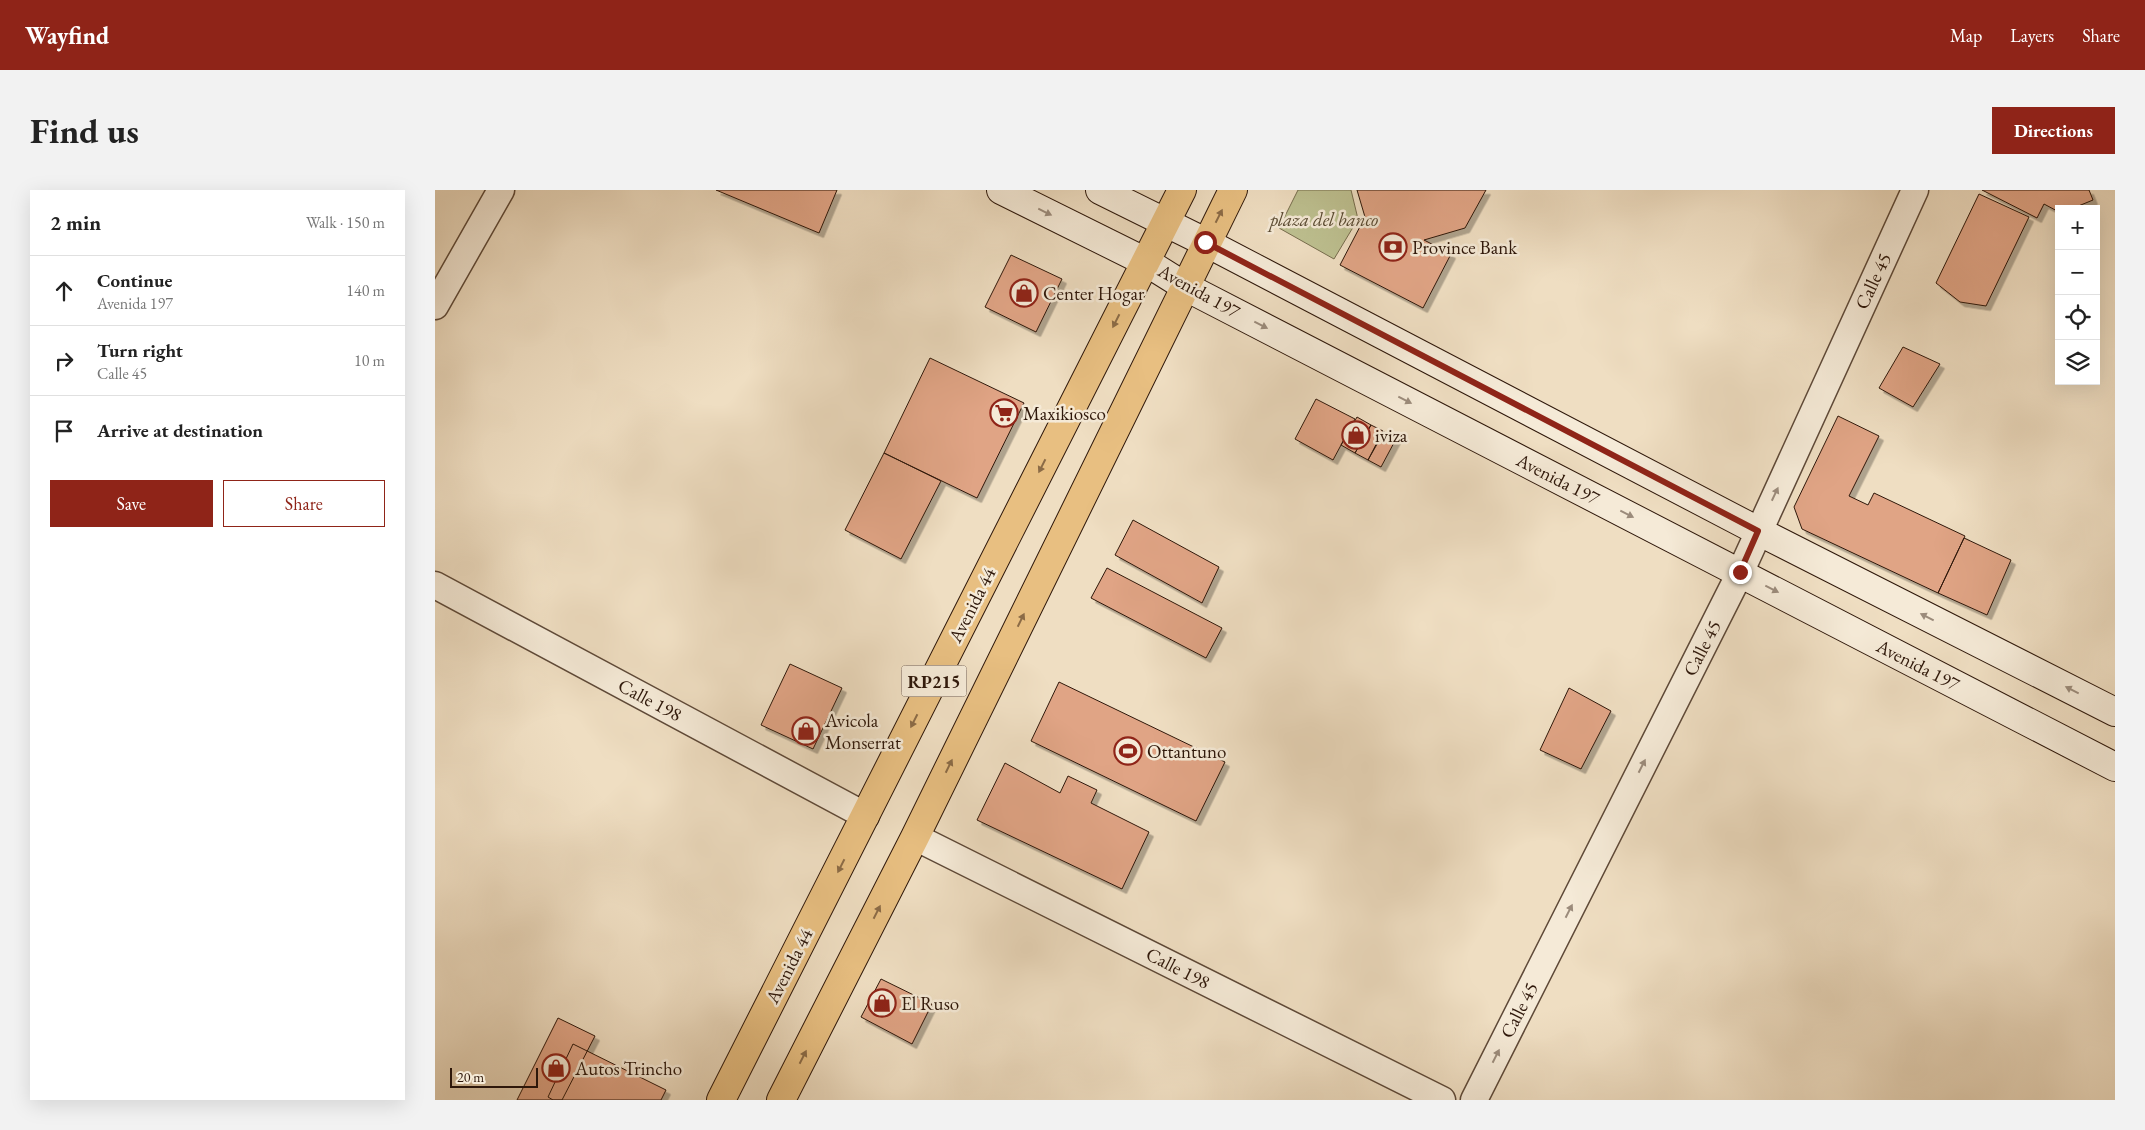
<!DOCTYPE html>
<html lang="en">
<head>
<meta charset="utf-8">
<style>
  :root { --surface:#fff; --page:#f2f2f2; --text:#222; --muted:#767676; --line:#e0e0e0; --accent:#8f2418 }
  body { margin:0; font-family:"EB Garamond",serif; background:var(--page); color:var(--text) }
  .controls { position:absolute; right:15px; top:15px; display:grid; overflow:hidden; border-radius:0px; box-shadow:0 5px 20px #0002 }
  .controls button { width:45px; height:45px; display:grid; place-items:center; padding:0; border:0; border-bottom:1px solid var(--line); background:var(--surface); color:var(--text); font:25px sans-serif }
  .scale { position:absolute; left:15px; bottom:12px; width:88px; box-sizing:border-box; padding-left:5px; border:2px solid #2e170a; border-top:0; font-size:14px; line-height:18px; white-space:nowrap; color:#2e170a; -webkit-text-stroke:4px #f5ead7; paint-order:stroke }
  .stop { position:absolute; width:15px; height:15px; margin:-11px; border:4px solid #8f2418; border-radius:50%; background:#fff }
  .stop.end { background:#8f2418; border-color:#fff; box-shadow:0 1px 5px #0008 }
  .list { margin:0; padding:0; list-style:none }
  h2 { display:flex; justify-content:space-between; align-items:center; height:65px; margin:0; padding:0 20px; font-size:21px }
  h2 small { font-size:16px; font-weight:400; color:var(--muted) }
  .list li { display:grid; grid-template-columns:32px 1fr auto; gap:15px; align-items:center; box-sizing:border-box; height:70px; padding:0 20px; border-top:1px solid var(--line) }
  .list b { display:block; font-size:19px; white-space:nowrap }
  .list p { margin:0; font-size:16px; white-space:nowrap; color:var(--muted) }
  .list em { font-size:16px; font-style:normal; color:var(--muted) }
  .actions { display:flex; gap:10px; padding:15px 20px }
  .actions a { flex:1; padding:11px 0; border:1px solid var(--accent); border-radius:0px; text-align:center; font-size:18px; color:var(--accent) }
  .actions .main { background:var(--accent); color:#fff }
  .icon { flex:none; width:28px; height:28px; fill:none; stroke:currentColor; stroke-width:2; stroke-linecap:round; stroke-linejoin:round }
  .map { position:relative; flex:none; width:1680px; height:910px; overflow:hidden; border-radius:0px }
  header { display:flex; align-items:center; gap:30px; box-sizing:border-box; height:70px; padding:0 25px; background:var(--accent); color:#fff }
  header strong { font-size:24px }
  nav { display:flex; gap:28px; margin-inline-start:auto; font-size:18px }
  .intro { display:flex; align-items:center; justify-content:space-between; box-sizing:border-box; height:120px; padding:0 30px }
  h1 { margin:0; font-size:35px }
  .button { padding:12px 22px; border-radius:0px; background:var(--accent); color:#fff; font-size:18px; font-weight:700 }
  main { display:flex; gap:30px; padding:0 30px }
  aside { flex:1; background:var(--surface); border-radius:0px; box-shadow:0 5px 20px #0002 }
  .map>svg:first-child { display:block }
  .green { fill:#bdc090; stroke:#766c4d }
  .building { fill:#e0a485; stroke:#2e170a; filter:url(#shadow) }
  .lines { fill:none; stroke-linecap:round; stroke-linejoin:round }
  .street-casing { stroke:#5e4938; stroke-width:29 }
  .secondary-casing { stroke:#2e170a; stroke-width:30 }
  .highway-casing { stroke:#2e170a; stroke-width:30 }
  .street { stroke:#f5ead7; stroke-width:26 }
  .secondary { stroke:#f5ead7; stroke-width:28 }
  .highway { stroke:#e8bf81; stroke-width:28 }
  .oneway { fill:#9b8b7b }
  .oneway2 { fill:#8b6b46 }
  .route { stroke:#8f2418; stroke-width:6 }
  .labels { text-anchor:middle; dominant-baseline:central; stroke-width:5; stroke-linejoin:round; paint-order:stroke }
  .shield { fill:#f5ead7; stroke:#6a5648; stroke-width:1 }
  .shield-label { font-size:18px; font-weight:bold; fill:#2e170a }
  .park-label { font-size:19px; font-style:italic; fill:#594a32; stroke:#f5ead7 }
  .poi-label { font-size:19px; fill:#2e170a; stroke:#f5ead7; text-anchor:start }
  .street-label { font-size:19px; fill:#2e170a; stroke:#f5ead7 }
</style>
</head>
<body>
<header>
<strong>Wayfind</strong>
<nav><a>Map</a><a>Layers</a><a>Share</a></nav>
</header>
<div class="intro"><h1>Find us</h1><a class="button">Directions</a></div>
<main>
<aside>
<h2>2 min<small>Walk · 150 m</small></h2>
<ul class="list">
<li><svg class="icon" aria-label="ahead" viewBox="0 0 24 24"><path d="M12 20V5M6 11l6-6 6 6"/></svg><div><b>Continue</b><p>Avenida 197</p></div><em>140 m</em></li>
<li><svg class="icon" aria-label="right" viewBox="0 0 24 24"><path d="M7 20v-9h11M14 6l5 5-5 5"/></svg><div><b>Turn right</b><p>Calle 45</p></div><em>10 m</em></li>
<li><svg class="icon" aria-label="arrive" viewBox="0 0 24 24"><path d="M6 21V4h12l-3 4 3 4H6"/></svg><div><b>Arrive at destination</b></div></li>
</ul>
<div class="actions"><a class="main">Save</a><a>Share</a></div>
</aside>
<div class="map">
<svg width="1680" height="910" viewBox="0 0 1680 910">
  <defs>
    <filter id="shadow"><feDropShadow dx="4.5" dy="4.5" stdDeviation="0" flood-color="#0004"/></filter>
  </defs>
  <rect width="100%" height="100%" fill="#efdec2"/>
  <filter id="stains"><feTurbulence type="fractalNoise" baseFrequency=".004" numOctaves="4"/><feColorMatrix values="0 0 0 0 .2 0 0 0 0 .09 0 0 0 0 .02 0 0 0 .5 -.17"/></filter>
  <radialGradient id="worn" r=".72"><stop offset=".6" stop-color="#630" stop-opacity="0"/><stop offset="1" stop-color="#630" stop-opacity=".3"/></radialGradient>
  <path class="green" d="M 863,0 L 916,0 L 923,29 L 899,69 L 844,38 Z"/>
  <path class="building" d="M 281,0 L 402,0 L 384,43 Z
    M 922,0 L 1051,0 L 1030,38 L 989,50 L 1016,64 L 988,118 L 905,75 L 930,27 Z
    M 1547,0 L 1654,0 L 1658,10 L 1636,19 L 1624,19 L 1624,22 L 1609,14 L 1602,28 Z
    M 1544,4 L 1594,27 L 1551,116 L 1525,112 L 1501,93 Z
    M 576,65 L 627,89 L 601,142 L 550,117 Z
    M 1468,157 L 1505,174 L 1478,217 L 1444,198 Z
    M 495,168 L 589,213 L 542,308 L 449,263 Z
    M 881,209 L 920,229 L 898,270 L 860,249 Z
    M 1403,226 L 1444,246 L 1414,306 L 1433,315 L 1439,303 L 1530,346 L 1503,403 L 1367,339 L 1359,317 Z
    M 922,227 L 936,235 L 920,263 L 906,255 Z
    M 936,235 L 948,241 L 933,270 L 920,263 Z
    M 949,242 L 961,249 L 946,277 L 933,270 Z
    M 449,263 L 506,291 L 466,369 L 410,340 Z
    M 698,330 L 784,377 L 767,413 L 680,365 Z
    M 1529,348 L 1576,370 L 1552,425 L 1503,403 Z
    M 672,378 L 787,438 L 771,468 L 656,408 Z
    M 355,474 L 407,498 L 378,559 L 326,535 Z
    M 624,492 L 790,572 L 761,631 L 596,551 Z
    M 1134,498 L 1176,521 L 1146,579 L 1105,560 Z
    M 570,573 L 625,603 L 633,586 L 662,600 L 656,613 L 714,642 L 687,699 L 542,630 Z
    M 446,789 L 497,814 L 477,854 L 426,827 Z
    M 123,828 L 160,846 L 127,910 L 82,910 Z
    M 138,854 L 231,900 L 226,910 L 118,910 L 113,907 Z"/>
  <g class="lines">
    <g class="street-casing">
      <path id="street" d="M 0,116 L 66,0
        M 0,395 L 431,626
        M 480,647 L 1007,910
        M 1039,910 L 1305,383 L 1480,0"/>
    </g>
    <g class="secondary-casing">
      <path id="secondary" d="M 566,0 L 711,72 L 751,97 L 1680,577
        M 665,0 L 770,52 L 1323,341 L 1680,522"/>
    </g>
    <g class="highway-casing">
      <path id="highway" d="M 286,910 L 747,0
        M 346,910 L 480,647 L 798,0"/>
    </g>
    <use href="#street" class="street"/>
    <use href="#secondary" class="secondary"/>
    <use href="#highway" class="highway"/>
  </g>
  <defs><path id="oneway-solid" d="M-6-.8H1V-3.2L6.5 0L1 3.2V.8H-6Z" transform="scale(1.25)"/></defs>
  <g class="oneway">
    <use href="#oneway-solid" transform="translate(610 22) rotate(26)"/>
    <use href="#oneway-solid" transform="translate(826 135) rotate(27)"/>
    <use href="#oneway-solid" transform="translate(970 210) rotate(27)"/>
    <use href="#oneway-solid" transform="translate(1340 304) rotate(-65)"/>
    <use href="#oneway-solid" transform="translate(1192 324) rotate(27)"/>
    <use href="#oneway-solid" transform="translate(1337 399) rotate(27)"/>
    <use href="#oneway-solid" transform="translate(1492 427) rotate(-153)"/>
    <use href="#oneway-solid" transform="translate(1637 500) rotate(-153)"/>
    <use href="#oneway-solid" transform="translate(1207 576) rotate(-63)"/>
    <use href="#oneway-solid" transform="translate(1134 721) rotate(-63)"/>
    <use href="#oneway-solid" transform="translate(1061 866) rotate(-63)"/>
  </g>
  <g class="oneway2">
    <use href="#oneway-solid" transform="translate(784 26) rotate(-63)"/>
    <use href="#oneway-solid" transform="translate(681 131) rotate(117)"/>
    <use href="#oneway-solid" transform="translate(607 276) rotate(117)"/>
    <use href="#oneway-solid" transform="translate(586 430) rotate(-64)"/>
    <use href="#oneway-solid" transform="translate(479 531) rotate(117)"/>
    <use href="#oneway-solid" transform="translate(514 576) rotate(-64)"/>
    <use href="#oneway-solid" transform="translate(406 676) rotate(117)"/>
    <use href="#oneway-solid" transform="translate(442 722) rotate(-63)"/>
    <use href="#oneway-solid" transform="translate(368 867) rotate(-63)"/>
  </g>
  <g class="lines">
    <path class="route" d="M 770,52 L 1323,341 L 1305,382"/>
  </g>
  <defs>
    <g id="bank-ring" transform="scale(1.4375)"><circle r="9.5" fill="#f5ead7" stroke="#8f2418" stroke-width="1.5"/><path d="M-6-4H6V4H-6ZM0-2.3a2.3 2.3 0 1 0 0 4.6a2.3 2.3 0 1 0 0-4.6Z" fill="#8f2418"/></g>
    <g id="shop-ring" transform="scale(1.4375)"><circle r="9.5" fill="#f5ead7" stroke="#8f2418" stroke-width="1.5"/><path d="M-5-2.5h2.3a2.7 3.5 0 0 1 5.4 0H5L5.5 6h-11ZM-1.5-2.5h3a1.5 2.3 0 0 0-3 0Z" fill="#8f2418"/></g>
    <g id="supermarket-ring" transform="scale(1.4375)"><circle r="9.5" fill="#f5ead7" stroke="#8f2418" stroke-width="1.5"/><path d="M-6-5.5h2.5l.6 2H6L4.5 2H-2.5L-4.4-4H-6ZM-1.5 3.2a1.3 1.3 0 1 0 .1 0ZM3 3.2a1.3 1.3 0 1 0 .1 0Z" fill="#8f2418"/></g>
    <g id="stadium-ring" transform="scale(1.4375)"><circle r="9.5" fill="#f5ead7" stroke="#8f2418" stroke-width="1.5"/><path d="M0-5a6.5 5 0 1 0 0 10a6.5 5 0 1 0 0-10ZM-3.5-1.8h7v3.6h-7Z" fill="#8f2418"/></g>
  </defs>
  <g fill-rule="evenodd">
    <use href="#bank-ring" x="958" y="57"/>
    <use href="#shop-ring" x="589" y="103"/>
    <use href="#supermarket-ring" x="569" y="223"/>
    <use href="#shop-ring" x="921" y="245"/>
    <use href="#shop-ring" x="371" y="541"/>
    <use href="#stadium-ring" x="693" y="561"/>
    <use href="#shop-ring" x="447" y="813"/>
    <use href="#shop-ring" x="121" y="878"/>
  </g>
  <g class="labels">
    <rect class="shield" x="466.5" y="475.5" width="65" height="31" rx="4"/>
    <g class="shield-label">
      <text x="499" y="491">RP215</text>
    </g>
    <g class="park-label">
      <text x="889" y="29">plaza del banco</text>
    </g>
    <g class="poi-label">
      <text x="977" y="57">Province Bank</text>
      <text x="608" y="103">Center Hogar</text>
      <text x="588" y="223">Maxikiosco</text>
      <text x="940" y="245">iviza</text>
      <text x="390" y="530">Avicola<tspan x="390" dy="22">Monserrat</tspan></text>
      <text x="712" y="561">Ottantuno</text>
      <text x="466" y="813">El Ruso</text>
      <text x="140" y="878">Autos Trincho</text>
    </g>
    <g class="street-label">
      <text transform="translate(1438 91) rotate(-65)">Calle 45</text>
      <text transform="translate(764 101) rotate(29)">Avenida 197</text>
      <text transform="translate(1123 289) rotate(27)">Avenida 197</text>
      <text transform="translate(537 415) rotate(-63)">Avenida 44</text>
      <text transform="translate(1267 458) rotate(-63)">Calle 45</text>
      <text transform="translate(1483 475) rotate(27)">Avenida 197</text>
      <text transform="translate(215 510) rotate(28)">Calle 198</text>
      <text transform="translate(354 776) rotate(-63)">Avenida 44</text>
      <text transform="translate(743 778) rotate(27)">Calle 198</text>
      <text transform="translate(1084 820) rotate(-63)">Calle 45</text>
    </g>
  </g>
  <rect width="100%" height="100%" filter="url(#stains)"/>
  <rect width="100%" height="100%" fill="url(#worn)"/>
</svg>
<div class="controls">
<button>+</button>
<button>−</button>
<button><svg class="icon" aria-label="locate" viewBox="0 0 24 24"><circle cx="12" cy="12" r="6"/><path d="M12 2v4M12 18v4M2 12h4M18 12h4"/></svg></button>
<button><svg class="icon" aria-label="layers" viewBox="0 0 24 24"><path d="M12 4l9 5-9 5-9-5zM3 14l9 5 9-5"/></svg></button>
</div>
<div class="scale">20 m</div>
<div class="stop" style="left:770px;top:52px"></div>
<div class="stop end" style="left:1305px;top:382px"></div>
</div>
</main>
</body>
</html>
